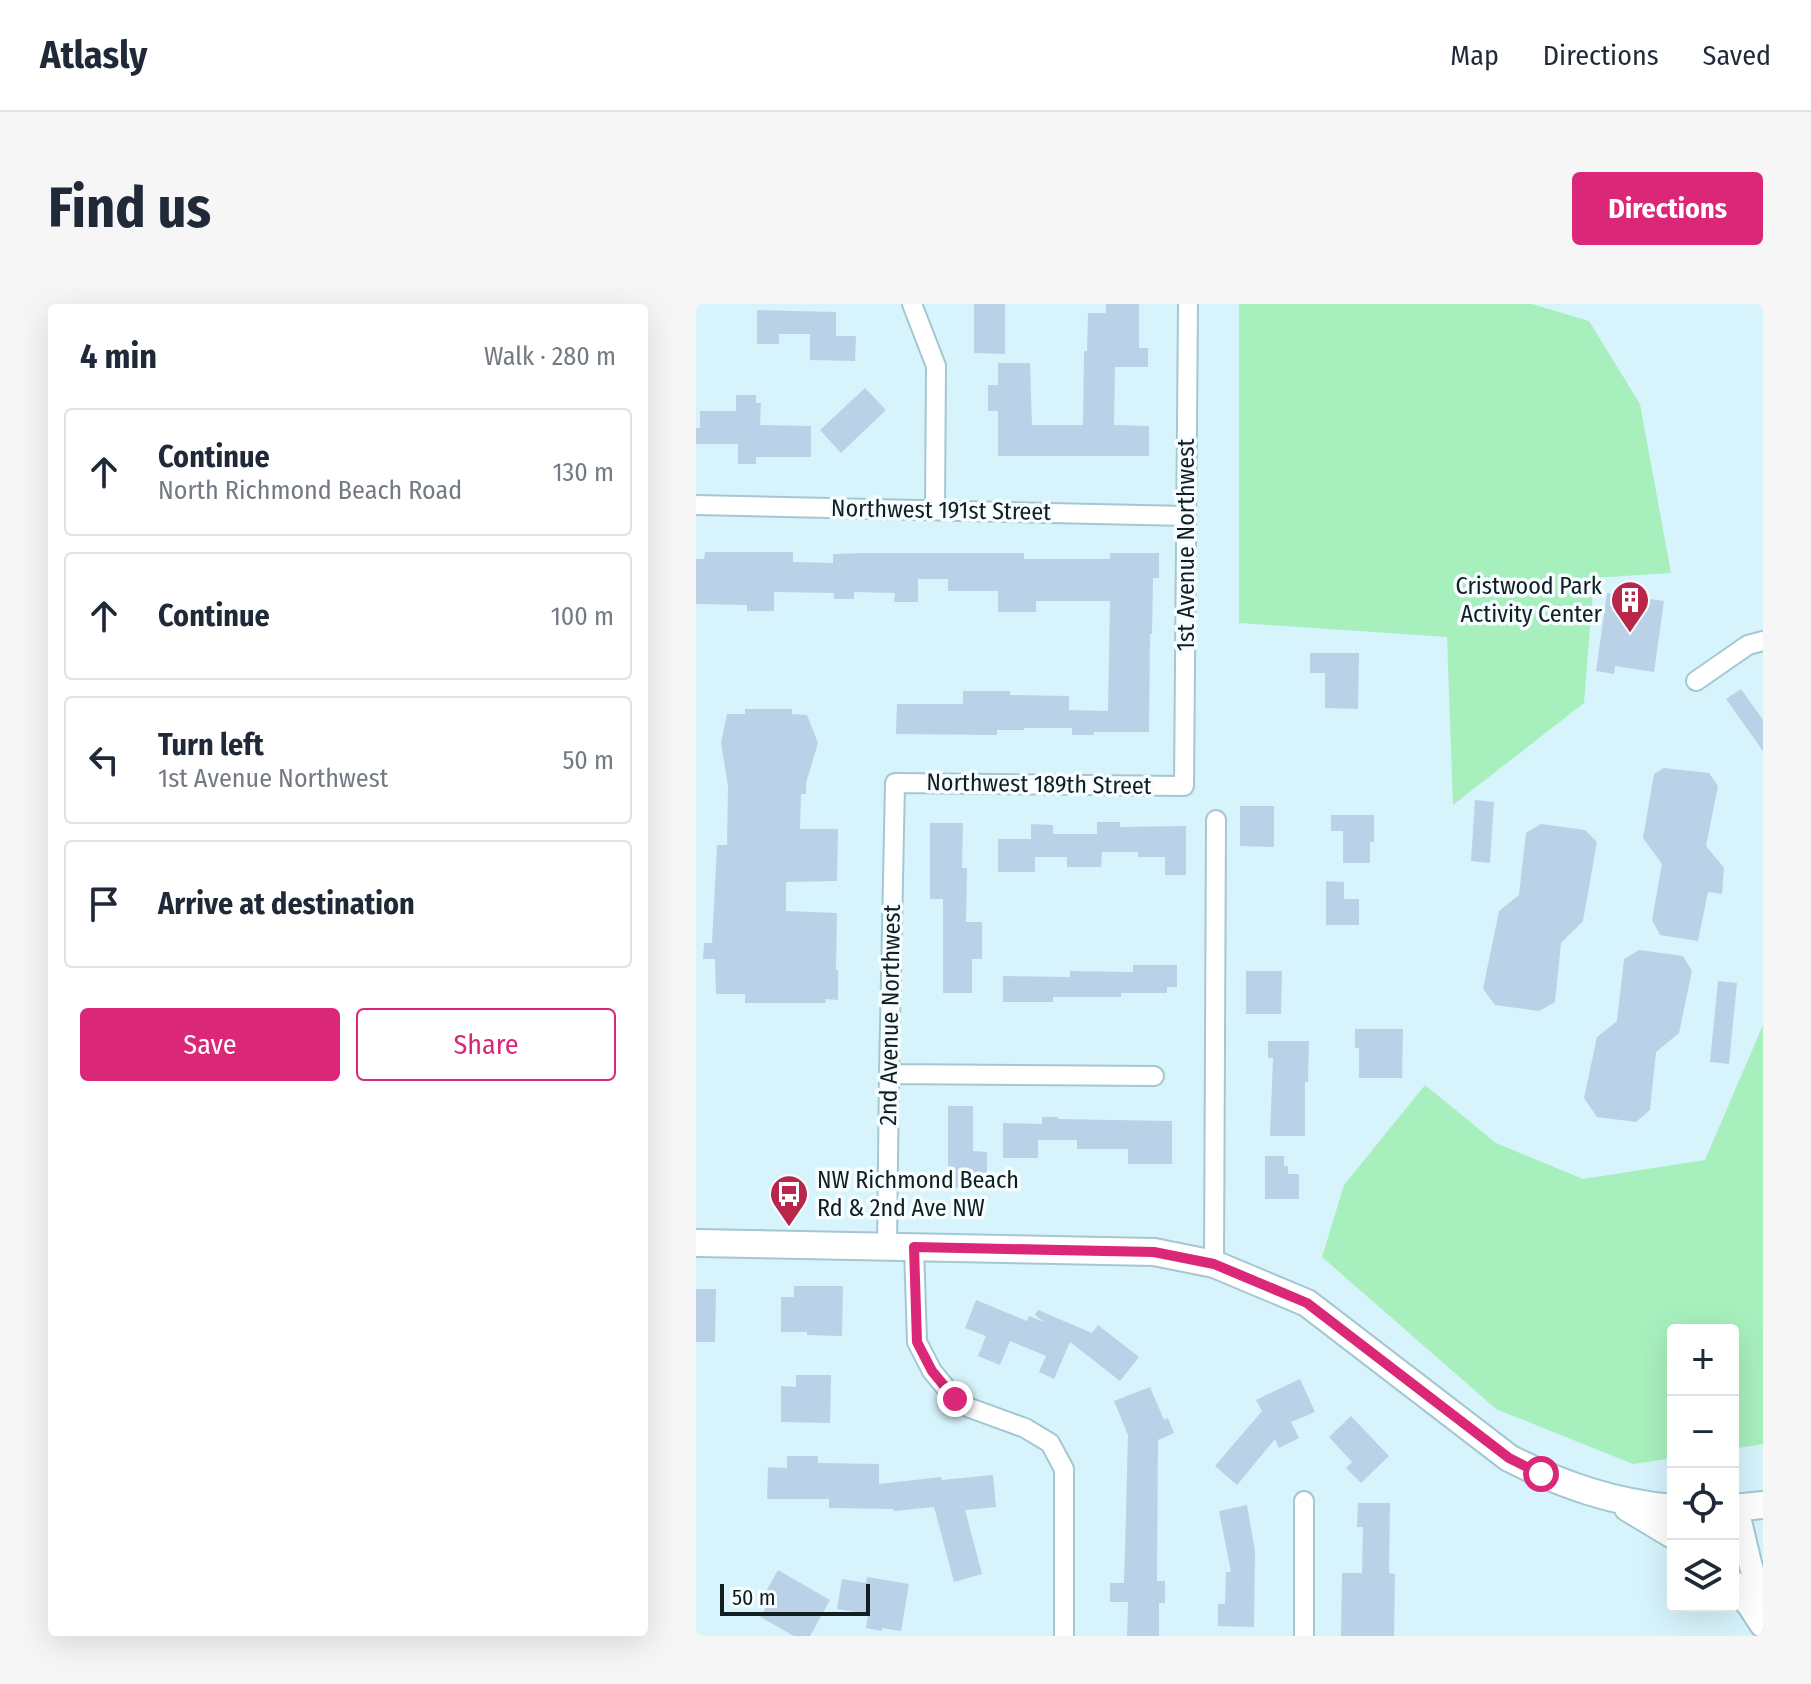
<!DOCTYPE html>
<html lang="en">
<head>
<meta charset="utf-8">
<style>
  :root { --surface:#fff; --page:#f6f6f7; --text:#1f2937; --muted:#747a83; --line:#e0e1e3; --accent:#db2777 }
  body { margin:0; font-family:"Fira Sans Condensed",sans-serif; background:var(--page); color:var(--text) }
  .controls { position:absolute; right:24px; bottom:24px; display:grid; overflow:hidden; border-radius:8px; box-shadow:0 8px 32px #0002 }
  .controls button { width:72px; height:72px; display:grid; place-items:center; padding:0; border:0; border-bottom:2px solid var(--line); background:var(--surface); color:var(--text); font:40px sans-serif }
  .scale { position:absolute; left:24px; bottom:20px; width:150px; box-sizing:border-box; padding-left:8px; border:4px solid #111e22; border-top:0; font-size:22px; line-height:28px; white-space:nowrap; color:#111e22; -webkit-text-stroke:6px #f5fdff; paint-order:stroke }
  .stop { position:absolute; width:24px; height:24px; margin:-18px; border:6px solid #db2777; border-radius:50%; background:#fff }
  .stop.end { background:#db2777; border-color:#fff; box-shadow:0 2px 8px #0008 }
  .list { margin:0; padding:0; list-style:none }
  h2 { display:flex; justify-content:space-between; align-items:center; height:104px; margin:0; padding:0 32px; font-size:34px }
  h2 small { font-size:26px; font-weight:400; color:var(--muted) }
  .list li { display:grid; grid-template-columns:52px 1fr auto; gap:24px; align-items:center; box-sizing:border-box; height:128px; margin:0 16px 16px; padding:0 16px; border:2px solid var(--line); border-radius:8px }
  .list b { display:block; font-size:30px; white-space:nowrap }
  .list p { margin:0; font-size:26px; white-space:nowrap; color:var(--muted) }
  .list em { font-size:26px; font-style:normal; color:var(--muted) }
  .actions { display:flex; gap:16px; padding:24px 32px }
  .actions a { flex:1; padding:18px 0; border:2px solid var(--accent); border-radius:8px; text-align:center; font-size:28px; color:var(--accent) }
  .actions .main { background:var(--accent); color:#fff }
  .icon { flex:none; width:44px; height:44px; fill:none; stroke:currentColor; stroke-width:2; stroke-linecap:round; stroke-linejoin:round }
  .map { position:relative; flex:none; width:1067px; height:1332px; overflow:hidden; border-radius:8px }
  header { display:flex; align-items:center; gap:48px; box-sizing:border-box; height:112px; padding:0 40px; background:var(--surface); border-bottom:2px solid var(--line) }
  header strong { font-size:38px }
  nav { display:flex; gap:44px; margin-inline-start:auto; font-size:28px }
  .intro { display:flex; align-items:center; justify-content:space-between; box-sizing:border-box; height:192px; padding:0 48px }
  h1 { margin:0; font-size:56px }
  .button { padding:20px 36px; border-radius:8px; background:var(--accent); color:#fff; font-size:28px; font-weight:700 }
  main { display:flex; gap:48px; padding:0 48px }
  aside { flex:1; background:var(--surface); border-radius:8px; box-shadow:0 8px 32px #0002 }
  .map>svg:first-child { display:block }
  .green { fill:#a8efbe }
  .building { fill:#bad1e8 }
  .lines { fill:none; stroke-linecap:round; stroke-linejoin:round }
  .minor-casing { stroke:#a4c7d1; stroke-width:22 }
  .tertiary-casing { stroke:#a4c7d1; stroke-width:26 }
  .secondary-casing { stroke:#a4c7d1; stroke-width:30 }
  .minor { stroke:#fff; stroke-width:18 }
  .tertiary { stroke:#fff; stroke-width:22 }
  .secondary { stroke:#fff; stroke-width:26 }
  .route { stroke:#db2777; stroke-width:10 }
  .labels { text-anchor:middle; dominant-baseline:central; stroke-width:7; stroke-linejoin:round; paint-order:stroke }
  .street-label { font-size:24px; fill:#111e22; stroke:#f5fdff }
  .poi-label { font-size:24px; fill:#111e22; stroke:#f5fdff; text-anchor:end }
</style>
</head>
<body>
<header>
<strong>Atlasly</strong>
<nav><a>Map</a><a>Directions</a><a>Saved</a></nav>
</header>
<div class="intro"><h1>Find us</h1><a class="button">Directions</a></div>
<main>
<aside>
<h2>4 min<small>Walk · 280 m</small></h2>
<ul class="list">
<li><svg class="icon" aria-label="ahead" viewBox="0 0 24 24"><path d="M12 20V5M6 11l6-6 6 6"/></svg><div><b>Continue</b><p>North Richmond Beach Road</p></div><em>130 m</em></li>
<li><svg class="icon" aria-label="ahead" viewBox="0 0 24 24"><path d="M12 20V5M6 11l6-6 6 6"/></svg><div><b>Continue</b></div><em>100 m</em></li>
<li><svg class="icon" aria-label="left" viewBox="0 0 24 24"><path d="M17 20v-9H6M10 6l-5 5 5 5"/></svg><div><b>Turn left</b><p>1st Avenue Northwest</p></div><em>50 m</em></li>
<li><svg class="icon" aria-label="arrive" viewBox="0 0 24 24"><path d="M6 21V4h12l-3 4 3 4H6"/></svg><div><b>Arrive at destination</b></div></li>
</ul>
<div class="actions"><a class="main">Save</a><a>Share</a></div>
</aside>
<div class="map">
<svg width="1067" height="1332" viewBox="0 0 1067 1332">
  <rect width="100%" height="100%" fill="#d7f4fc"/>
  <path class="green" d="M 543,0 L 836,0 L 893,17 L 944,100 L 975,269 L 898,274 L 888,399 L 757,501 L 751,333 L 543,319 Z
    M 1067,721 L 1067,1140 L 1037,1145 L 1037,1026 L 977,1026 L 977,1154 L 937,1160 L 800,1105 L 626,953 L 648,881 L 729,781 L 800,839 L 887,875 L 1009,856 Z"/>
  <path class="building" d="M 278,0 L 309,0 L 309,50 L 278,49 Z
    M 410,0 L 443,0 L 443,44 L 452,44 L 452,63 L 419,63 L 418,121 L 453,122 L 453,152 L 302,152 L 302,107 L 292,107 L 292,81 L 302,81 L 302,59 L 334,59 L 336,121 L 387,121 L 388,47 L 391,47 L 392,9 L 410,9 Z
    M 61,6 L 140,8 L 140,32 L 160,32 L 159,57 L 114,56 L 114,30 L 83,30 L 83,40 L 61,40 Z
    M 169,84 L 190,106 L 145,149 L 124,126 Z
    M 40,91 L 60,91 L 60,99 L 65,99 L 64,121 L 115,122 L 115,153 L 60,153 L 60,160 L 42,160 L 42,140 L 0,140 L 0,124 L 4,124 L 4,107 L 40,107 Z
    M 9,248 L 97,248 L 97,258 L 137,259 L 137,250 L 169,249 L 328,249 L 328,255 L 414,255 L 414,249 L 463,249 L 463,274 L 457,274 L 456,330 L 454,330 L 453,428 L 398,428 L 398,431 L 376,431 L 376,424 L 328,424 L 328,426 L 301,426 L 301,431 L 200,430 L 201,400 L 267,400 L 267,387 L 314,387 L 314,391 L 373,392 L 373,406 L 412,407 L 414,297 L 340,297 L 340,308 L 302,308 L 302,287 L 252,287 L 252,275 L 222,275 L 222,298 L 198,298 L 199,289 L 158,288 L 158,295 L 138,295 L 138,289 L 78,288 L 78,307 L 51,307 L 51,301 L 0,300 L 0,255 L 8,255 Z
    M 911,289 L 968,297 L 958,368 L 919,362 L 918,370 L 900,367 Z
    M 614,349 L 663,349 L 662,405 L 629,404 L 629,369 L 614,369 Z
    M 1045,385 L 1067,416 L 1067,447 L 1030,395 Z
    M 49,405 L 96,405 L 96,410 L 111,411 L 122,439 L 110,479 L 110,490 L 105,490 L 104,525 L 142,525 L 141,577 L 90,578 L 90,607 L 141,609 L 140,666 L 142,666 L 142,696 L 129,695 L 130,699 L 49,699 L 49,690 L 20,690 L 19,655 L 7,655 L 8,639 L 16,639 L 21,541 L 31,541 L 32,482 L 25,439 L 31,410 L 49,410 Z
    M 968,464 L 1013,469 L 1022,482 L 1010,542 L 1028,564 L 1026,590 L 1012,588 L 1002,637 L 964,631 L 956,616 L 966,560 L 947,534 L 958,470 Z
    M 779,496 L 798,498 L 794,559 L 775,557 Z
    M 544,502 L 578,502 L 578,543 L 544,542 Z
    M 635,511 L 678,511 L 678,538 L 674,538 L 674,559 L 647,559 L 647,527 L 635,527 Z
    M 401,518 L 424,518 L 424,523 L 490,522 L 490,571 L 469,571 L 469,553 L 442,553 L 442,548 L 406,548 L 405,563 L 371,563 L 371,553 L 339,553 L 339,568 L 302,568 L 302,535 L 335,535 L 335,520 L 357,521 L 357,530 L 401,530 Z
    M 234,519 L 267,519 L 266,564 L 271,564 L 270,618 L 286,618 L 286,655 L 276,655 L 276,689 L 247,689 L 247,595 L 234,595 Z
    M 845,520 L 889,526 L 901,538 L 887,617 L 865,639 L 859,698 L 843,707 L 799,701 L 787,685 L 803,607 L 823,591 L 830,529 Z
    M 630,577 L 648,578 L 648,595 L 663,595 L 663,621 L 630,621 Z
    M 943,646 L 987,652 L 996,667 L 983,729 L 960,748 L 954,806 L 940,818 L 901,813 L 888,794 L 901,733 L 921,717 L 928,655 Z
    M 437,661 L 481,661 L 481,683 L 471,683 L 471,689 L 425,689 L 425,693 L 357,693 L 357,698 L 307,698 L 307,672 L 374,673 L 374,667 L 437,668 Z
    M 550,667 L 586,667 L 585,710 L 550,710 Z
    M 1022,677 L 1041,679 L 1033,760 L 1014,758 Z
    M 659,725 L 707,725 L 706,774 L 663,774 L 663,744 L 659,744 Z
    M 572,737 L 613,737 L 612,778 L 609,778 L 609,832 L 574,832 L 577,754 L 572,754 Z
    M 252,802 L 277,802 L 277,847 L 291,848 L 291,884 L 252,884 Z
    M 346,813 L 362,813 L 362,815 L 476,817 L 476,860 L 432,860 L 432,845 L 381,845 L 381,836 L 342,836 L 342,854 L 307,854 L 307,819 L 346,820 Z
    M 569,852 L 588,852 L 588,862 L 592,862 L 592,870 L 603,870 L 603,895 L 569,895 Z
    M 98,982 L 147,982 L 146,1032 L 111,1031 L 111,1028 L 85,1028 L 85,993 L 98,993 Z
    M 0,985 L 20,985 L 19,1038 L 0,1038 Z
    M 280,996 L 331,1017 L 333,1012 L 348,1018 L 339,1011 L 342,1006 L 396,1029 L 402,1021 L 443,1053 L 424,1077 L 374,1038 L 358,1075 L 343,1068 L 350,1052 L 314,1037 L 304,1061 L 282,1052 L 290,1032 L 269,1024 Z
    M 100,1071 L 135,1071 L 134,1119 L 85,1118 L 85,1082 L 100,1083 Z
    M 604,1075 L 619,1108 L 595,1118 L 603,1134 L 583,1144 L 579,1135 L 541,1181 L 519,1162 L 566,1107 L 560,1096 Z
    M 454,1083 L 468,1116 L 472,1114 L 478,1129 L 462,1136 L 461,1277 L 469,1277 L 469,1299 L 463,1299 L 463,1332 L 431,1332 L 432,1298 L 414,1298 L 414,1279 L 428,1279 L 429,1247 L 432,1131 L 418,1097 Z
    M 655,1112 L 693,1152 L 665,1179 L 650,1164 L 656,1158 L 633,1133 Z
    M 91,1152 L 122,1152 L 122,1159 L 183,1160 L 183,1180 L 245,1173 L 246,1176 L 297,1171 L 300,1203 L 269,1206 L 286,1270 L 258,1278 L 238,1203 L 198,1207 L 198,1205 L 133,1204 L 133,1195 L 71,1195 L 72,1163 L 91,1164 Z
    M 662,1199 L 694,1199 L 693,1269 L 699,1270 L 698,1332 L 645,1332 L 646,1269 L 666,1269 L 667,1223 L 661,1223 Z
    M 551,1201 L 559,1247 L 558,1323 L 522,1322 L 522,1300 L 529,1300 L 530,1268 L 535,1268 L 523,1207 Z
    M 82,1266 L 134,1296 L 114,1332 L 98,1332 L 64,1313 L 75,1295 L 68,1291 Z
    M 171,1273 L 213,1280 L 205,1327 L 186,1324 L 186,1327 L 170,1324 L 172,1310 L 141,1305 L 146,1275 L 170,1279 Z"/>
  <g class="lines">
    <g class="minor-casing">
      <path id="minor" d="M 216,0 L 240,62 L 239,205
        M 0,201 L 490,212
        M 1000,377 L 1052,341 L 1067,337
        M 193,770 L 458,772
        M 191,942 L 193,770 L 199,479 L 488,482 L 492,0
        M 218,943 L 221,1038 L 236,1067 L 259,1095 L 274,1104 L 329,1124 L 354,1139 L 368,1165 L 368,1332
        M 518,960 L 520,516
        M 608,1332 L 608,1197"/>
    </g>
    <g class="tertiary-casing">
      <path id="tertiary" d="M 1041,1204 L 1054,1259 L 1067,1302"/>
    </g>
    <g class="secondary-casing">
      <path id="secondary" d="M 0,939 L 458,948 L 518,960 L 611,999 L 813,1154 C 866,1181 918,1199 977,1204
        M 932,1204 L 977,1231
        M 1037,1204 L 1067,1201
        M 1037,1280 L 1054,1300 L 1067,1320"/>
    </g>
    <use href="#minor" class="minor"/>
    <use href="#tertiary" class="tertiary"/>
    <use href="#secondary" class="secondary"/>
  </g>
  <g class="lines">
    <path class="route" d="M 259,1095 L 236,1067 L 221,1038 L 218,943 L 458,948 L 518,960 L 611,999 L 813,1154 L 845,1170"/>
  </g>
  <defs>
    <g id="building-pin" transform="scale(2)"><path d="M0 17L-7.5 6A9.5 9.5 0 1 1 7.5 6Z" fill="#b8274a" stroke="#f5fdff"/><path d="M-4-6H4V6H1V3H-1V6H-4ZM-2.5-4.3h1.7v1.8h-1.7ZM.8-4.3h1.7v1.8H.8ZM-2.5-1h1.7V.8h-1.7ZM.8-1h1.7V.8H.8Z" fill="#fff"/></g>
    <g id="bus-pin" transform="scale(2)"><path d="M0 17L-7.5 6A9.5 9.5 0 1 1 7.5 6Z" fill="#b8274a" stroke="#f5fdff"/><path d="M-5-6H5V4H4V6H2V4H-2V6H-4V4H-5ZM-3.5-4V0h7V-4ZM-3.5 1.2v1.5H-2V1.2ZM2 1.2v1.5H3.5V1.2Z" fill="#fff"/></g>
  </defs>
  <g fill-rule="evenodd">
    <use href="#building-pin" x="934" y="296"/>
    <use href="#bus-pin" x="93" y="890"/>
  </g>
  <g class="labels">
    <g class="street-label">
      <text transform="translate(245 206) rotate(1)">Northwest 191st Street</text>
      <text transform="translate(490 241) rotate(-90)">1st Avenue Northwest</text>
      <text transform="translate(343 480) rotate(1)">Northwest 189th Street</text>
      <text transform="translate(194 711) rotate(-89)">2nd Avenue Northwest</text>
    </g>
    <g class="poi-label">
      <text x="906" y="282">Cristwood Park<tspan x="906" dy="28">Activity Center</tspan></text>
      <text x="121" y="876" text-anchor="start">NW Richmond Beach<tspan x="121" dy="28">Rd &amp; 2nd Ave NW</tspan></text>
    </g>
  </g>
</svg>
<div class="controls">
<button>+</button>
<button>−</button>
<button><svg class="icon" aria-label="locate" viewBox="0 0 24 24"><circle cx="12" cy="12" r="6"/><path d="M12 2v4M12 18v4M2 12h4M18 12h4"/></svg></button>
<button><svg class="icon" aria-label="layers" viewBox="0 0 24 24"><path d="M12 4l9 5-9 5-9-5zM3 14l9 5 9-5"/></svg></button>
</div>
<div class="scale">50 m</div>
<div class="stop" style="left:845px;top:1170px"></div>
<div class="stop end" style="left:259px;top:1095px"></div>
</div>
</main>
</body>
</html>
